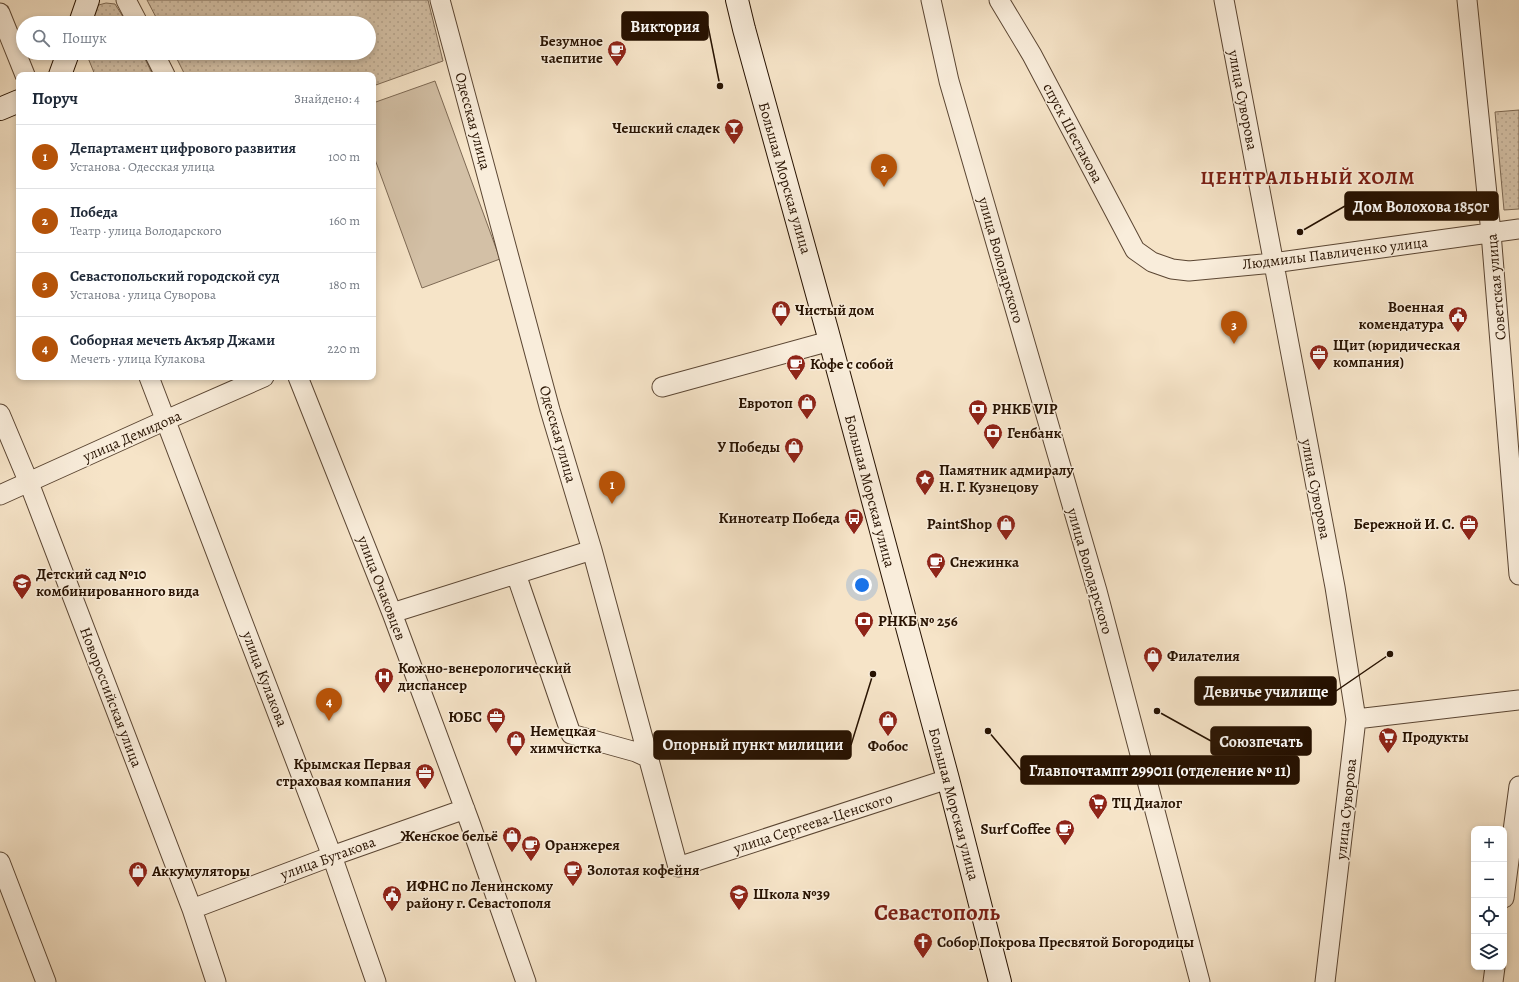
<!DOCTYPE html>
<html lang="uk">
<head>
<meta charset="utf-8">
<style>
  :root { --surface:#fff; --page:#f2f2f3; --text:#1f2937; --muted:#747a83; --line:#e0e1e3; --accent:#b45309 }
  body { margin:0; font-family:Alegreya,serif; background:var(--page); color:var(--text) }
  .controls { position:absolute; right:12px; bottom:12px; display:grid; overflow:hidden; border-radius:8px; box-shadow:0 2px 6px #0003 }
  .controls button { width:36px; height:36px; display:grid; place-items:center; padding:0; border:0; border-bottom:1px solid var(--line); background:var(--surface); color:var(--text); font:20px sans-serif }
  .you { position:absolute; left:862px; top:585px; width:14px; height:14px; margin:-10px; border:3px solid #fff; border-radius:50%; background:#1a73e8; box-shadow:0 0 0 6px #1a73e833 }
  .badge { display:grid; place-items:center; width:26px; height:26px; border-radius:50%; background:var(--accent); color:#fff; font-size:13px; font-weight:700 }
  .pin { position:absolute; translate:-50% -33px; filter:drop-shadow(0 1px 2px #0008) }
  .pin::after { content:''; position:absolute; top:21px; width:14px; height:12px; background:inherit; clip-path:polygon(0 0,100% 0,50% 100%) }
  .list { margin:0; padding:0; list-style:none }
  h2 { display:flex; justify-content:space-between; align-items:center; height:52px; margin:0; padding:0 16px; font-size:17px }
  h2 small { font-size:13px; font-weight:400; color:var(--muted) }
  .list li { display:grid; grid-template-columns:26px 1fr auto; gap:12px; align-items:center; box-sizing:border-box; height:64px; padding:0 16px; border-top:1px solid var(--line) }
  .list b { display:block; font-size:15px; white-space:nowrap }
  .list p { margin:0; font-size:13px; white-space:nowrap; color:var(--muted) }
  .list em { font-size:13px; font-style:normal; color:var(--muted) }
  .icon { flex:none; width:22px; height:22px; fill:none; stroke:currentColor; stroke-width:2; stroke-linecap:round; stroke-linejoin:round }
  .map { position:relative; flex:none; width:1519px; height:982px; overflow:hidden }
  .search { position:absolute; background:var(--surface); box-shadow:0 2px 6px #0003; left:16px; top:16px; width:360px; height:44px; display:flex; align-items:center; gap:10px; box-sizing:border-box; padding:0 14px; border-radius:22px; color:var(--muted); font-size:15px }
  .panel { position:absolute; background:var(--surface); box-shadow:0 2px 6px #0003; left:16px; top:72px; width:360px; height:308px; border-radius:8px }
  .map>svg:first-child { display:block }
  .grass { fill:url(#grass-dots); stroke:#7d6954 }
  .pitch { fill:#d3c0a6; stroke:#7d6954 }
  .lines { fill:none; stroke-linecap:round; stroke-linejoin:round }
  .minor-casing { stroke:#5b4633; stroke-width:21 }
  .secondary-casing { stroke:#271201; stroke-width:24 }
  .minor { stroke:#f9eddb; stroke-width:19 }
  .secondary { stroke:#f9eddb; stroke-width:22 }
  .labels { text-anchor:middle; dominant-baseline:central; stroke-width:3; stroke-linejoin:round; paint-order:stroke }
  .poi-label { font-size:15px; font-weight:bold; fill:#271201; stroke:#f9eddb; text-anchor:start }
  .street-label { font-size:15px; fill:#271201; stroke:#f9eddb }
  .district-label { font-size:19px; font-weight:bold; letter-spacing:1px; fill:#7a1f14; stroke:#f9eddb }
  .town-label { font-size:23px; font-weight:bold; fill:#7a1f14; stroke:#f9eddb }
  .leader { fill:none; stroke:#271201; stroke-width:1.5 }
  .callout-dot { fill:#271201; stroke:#f9eddb; stroke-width:1.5 }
  .callout { fill:#271201; stroke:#271201; stroke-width:1.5 }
  .callout-label { font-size:16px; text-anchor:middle; font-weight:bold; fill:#fff }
</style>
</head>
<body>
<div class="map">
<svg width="1519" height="982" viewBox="0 0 1519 982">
  <defs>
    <pattern id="grass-dots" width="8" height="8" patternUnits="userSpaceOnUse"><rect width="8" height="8" fill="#d3c0a6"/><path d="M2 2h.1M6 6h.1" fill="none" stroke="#b5a48d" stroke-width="1.8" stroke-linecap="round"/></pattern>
  </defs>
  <rect width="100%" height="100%" fill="#f6e4c8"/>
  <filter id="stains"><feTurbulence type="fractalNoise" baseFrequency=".005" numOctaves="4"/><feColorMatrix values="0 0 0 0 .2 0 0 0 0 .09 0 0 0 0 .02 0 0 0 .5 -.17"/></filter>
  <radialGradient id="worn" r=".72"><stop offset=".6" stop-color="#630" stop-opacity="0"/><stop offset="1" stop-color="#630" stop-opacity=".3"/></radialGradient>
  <path class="grass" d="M 147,0 L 428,0 L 443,61 L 373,86 L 373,75 L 185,75 L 174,53 L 369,53 L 369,23 L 159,23 Z
    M 106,3 L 115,4 L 127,23 L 89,23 L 95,6 Z
    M 86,53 L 142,53 L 153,75 L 95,75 Z
    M 1519,110 L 1519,209 L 1504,210 L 1495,112 Z"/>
  <path class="pitch" d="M 435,81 L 500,259 L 422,288 L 373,154 L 373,103 Z"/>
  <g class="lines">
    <g class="minor-casing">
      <path id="minor" d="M 126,0 L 138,23
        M 440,0 L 550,410 L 592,550 L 678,867 L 948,779
        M 931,0 L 949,81 L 1097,591 L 1200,982
        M 999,0 L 1032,55 L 1135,250 L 1152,262 L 1172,269 L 1189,271 L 1273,263 L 1519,229
        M 1224,0 L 1335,587 L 1356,719 L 1325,982
        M 1467,0 L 1491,233 L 1519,575
        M 0,13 L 25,75
        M 154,53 L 165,75
        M 149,377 L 332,856 L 376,982
        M 298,377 L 392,613 L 470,823 L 526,982
        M 662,387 L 830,341
        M 0,414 L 29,483 L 192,909 L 216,982
        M 0,495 L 166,420 L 264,377
        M 516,574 L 571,734 L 636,752 L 649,758
        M 392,613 L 592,550
        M 1356,719 L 1519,700
        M 0,862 L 46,982
        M 1504,898 L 1519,786
        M 192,909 L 332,856 L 465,809
        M 1493,982 L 1495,967"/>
    </g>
    <g class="secondary-casing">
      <path id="secondary" d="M 737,0 L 744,29 L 827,330 L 948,779 L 1000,982
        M 80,23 L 88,0
        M 60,75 L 68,53
        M 0,109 L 19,101"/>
    </g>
    <use href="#minor" class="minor"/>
    <use href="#secondary" class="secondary"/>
  </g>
  <defs>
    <g id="cafe-pin" transform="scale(1)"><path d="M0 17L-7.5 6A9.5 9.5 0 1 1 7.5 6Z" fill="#8f2418" stroke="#f9eddb"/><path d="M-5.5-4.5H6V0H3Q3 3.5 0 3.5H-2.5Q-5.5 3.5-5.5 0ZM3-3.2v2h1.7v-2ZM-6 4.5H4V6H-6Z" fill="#fff"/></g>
    <g id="bar-pin" transform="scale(1)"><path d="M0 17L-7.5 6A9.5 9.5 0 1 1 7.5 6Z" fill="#8f2418" stroke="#f9eddb"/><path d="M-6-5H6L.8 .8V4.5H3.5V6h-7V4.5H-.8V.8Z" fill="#fff"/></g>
    <g id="shop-pin" transform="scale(1)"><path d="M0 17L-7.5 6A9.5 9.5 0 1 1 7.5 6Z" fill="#8f2418" stroke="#f9eddb"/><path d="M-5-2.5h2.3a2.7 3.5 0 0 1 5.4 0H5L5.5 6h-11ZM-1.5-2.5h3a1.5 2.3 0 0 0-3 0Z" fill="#fff"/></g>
    <g id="civic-pin" transform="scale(1)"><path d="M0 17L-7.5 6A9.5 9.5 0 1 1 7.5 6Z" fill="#8f2418" stroke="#f9eddb"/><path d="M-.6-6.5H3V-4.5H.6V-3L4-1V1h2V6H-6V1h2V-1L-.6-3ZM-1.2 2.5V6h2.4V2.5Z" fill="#fff"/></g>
    <g id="office-pin" transform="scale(1)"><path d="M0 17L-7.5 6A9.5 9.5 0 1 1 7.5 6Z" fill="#8f2418" stroke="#f9eddb"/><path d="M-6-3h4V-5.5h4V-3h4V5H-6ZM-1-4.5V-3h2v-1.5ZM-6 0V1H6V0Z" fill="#fff"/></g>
    <g id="bank-pin" transform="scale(1)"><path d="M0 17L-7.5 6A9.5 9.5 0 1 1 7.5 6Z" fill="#8f2418" stroke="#f9eddb"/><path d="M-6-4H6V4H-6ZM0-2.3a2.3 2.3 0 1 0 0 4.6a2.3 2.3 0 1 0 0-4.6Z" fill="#fff"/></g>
    <g id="sight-pin" transform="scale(1)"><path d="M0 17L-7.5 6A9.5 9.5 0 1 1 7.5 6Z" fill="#8f2418" stroke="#f9eddb"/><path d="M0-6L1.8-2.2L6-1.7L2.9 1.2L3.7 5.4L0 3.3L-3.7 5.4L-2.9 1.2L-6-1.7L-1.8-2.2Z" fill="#fff"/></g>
    <g id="bus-pin" transform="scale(1)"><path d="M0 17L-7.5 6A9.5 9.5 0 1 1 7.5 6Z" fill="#8f2418" stroke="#f9eddb"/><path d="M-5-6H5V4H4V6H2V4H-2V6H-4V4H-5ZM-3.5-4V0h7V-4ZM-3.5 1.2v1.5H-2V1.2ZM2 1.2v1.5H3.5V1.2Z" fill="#fff"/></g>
    <g id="school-pin" transform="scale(1)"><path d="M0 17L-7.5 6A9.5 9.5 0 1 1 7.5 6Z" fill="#8f2418" stroke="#f9eddb"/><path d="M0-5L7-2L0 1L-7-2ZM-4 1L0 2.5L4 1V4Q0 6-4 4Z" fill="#fff"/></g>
    <g id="hospital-pin" transform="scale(1)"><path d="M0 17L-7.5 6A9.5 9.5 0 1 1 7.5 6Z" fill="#8f2418" stroke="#f9eddb"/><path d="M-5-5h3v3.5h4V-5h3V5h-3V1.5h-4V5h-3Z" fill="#fff"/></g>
    <g id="supermarket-pin" transform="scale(1)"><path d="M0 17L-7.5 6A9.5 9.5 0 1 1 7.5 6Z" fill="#8f2418" stroke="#f9eddb"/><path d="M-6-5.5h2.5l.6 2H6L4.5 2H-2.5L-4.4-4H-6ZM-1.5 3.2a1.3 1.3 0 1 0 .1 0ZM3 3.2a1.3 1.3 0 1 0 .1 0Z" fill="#fff"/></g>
    <g id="church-pin" transform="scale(1)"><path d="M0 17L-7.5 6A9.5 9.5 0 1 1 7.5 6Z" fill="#8f2418" stroke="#f9eddb"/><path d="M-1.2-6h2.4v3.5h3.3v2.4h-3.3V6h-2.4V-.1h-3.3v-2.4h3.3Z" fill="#fff"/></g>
  </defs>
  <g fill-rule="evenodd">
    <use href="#cafe-pin" x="617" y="50"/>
    <use href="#bar-pin" x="734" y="128"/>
    <use href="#shop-pin" x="781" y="310"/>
    <use href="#civic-pin" x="1458" y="316"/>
    <use href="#office-pin" x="1319" y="354"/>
    <use href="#cafe-pin" x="796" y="364"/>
    <use href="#shop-pin" x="807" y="403"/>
    <use href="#bank-pin" x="978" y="409"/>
    <use href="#bank-pin" x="993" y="433"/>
    <use href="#shop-pin" x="794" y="447"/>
    <use href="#sight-pin" x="925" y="479"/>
    <use href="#bus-pin" x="854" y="518"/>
    <use href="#shop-pin" x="1006" y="524"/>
    <use href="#office-pin" x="1469" y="524"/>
    <use href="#cafe-pin" x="936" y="562"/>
    <use href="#school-pin" x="22" y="583"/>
    <use href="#bank-pin" x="864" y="621"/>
    <use href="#shop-pin" x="1153" y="656"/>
    <use href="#hospital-pin" x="384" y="677"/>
    <use href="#office-pin" x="496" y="717"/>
    <use href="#shop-pin" x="888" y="720"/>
    <use href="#supermarket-pin" x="1388" y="737"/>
    <use href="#shop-pin" x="516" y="740"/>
    <use href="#office-pin" x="425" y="773"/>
    <use href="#supermarket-pin" x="1098" y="803"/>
    <use href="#cafe-pin" x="1065" y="829"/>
    <use href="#shop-pin" x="512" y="836"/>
    <use href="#cafe-pin" x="531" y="845"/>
    <use href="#cafe-pin" x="573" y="870"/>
    <use href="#shop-pin" x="138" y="871"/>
    <use href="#school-pin" x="739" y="894"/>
    <use href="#civic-pin" x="392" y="895"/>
    <use href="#church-pin" x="923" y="942"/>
  </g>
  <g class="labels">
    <g class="poi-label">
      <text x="603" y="41" text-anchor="end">Безумное<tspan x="603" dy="17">чаепитие</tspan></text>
      <text x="720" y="128" text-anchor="end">Чешский сладек</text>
      <text x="1444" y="307" text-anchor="end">Военная<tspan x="1444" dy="17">комендатура</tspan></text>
      <text x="795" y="310">Чистый дом</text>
      <text x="1333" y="345">Щит (юридическая<tspan x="1333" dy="17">компания)</tspan></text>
      <text x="810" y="364">Кофе с собой</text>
      <text x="793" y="403" text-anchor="end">Евротоп</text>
      <text x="992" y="409">РНКБ VIP</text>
      <text x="1007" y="433">Генбанк</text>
      <text x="780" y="447" text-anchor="end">У Победы</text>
      <text x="939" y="470">Памятник адмиралу<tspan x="939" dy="17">Н. Г. Кузнецову</tspan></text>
      <text x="840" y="518" text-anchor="end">Кинотеатр Победа</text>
      <text x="992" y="524" text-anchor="end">PaintShop</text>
      <text x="1455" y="524" text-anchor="end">Бережной И. С.</text>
      <text x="950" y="562">Снежинка</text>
      <text x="36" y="574">Детский сад №10<tspan x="36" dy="17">комбинированного вида</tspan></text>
      <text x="878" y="621">РНКБ № 256</text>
      <text x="1167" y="656">Филателия</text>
      <text x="398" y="668">Кожно-венерологический<tspan x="398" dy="17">диспансер</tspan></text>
      <text x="482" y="717" text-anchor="end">ЮБС</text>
      <text x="530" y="731">Немецкая<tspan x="530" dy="17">химчистка</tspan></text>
      <text x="1402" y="737">Продукты</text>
      <text x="888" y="746" text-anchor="middle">Фобос</text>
      <text x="411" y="764" text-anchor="end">Крымская Первая<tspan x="411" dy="17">страховая компания</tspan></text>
      <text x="1112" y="803">ТЦ Диалог</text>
      <text x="1051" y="829" text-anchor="end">Surf Coffee</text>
      <text x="498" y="836" text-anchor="end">Женское бельё</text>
      <text x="545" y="845">Оранжерея</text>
      <text x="587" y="870">Золотая кофейня</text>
      <text x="152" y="871">Аккумуляторы</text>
      <text x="406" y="886">ИФНС по Ленинскому<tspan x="406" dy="17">району г. Севастополя</tspan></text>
      <text x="753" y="894">Школа №39</text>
      <text x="937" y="942">Собор Покрова Пресвятой Богородицы</text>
    </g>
    <g class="street-label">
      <text transform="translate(1243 100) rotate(79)">улица Суворова</text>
      <text transform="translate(473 121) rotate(75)">Одесская улица</text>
      <text transform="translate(1073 133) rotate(62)">спуск Шестакова</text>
      <text transform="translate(785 178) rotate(74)">Большая Морская улица</text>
      <text transform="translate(1335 253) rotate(-7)">Людмилы Павличенко улица</text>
      <text transform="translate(1001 260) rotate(74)">улица Володарского</text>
      <text transform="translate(1496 287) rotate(-95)">Советская улица</text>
      <text transform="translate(558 434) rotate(74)">Одесская улица</text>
      <text transform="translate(132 436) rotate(-24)">улица Демидова</text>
      <text transform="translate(1316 489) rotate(79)">улица Суворова</text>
      <text transform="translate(870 491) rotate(75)">Большая Морская улица</text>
      <text transform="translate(1090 571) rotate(74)">улица Володарского</text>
      <text transform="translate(382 588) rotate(69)">улица Очаковцев</text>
      <text transform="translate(265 679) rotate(69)">улица Кулакова</text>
      <text transform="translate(111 697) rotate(69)">Новороссийская улица</text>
      <text transform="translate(954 804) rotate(75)">Большая Морская улица</text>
      <text transform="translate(1346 809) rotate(-84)">улица Суворова</text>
      <text transform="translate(813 823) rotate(-18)">улица Сергеева-Ценского</text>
      <text transform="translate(328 858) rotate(-20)">улица Бутакова</text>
    </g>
    <g class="district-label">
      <text x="1308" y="178">ЦЕНТРАЛЬНЫЙ ХОЛМ</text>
    </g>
    <g class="town-label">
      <text x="937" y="912">Севастополь</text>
    </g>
  </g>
  <path class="leader" d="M720 86L708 26M1300 232L1345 206M1390 654L1336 691M1157 711L1211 741M873 674L851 745M988 731L1021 770"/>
  <g class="callout-dot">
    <circle cx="720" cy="86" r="4"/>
    <circle cx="1300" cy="232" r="4"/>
    <circle cx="1390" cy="654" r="4"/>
    <circle cx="1157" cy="711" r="4"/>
    <circle cx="873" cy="674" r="4"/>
    <circle cx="988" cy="731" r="4"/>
  </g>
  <g class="callout">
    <rect x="622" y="12" width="86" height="28" rx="4"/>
    <rect x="1345" y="192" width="153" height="28" rx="4"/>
    <rect x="1195" y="677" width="141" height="28" rx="4"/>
    <rect x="1211" y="727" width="100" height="28" rx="4"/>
    <rect x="654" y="731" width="197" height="28" rx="4"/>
    <rect x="1021" y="756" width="278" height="28" rx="4"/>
  </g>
  <g class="callout-label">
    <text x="665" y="32">Виктория</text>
    <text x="1421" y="212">Дом Волохова 1850г</text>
    <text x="1266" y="697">Девичье училище</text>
    <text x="1261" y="747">Союзпечать</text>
    <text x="753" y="750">Опорный пункт милиции</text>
    <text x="1160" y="776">Главпочтампт 299011 (отделение № 11)</text>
  </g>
  <rect width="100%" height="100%" filter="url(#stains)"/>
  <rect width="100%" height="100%" fill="url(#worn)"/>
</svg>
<div class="controls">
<button>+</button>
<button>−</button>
<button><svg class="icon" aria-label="locate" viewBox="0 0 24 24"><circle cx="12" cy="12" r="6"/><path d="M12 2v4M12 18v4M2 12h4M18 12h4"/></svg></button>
<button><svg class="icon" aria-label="layers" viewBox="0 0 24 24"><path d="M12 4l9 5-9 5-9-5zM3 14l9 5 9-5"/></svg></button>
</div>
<div class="you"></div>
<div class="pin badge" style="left:612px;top:504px">1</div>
<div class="pin badge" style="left:884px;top:187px">2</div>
<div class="pin badge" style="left:1234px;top:344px">3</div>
<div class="pin badge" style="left:329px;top:721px">4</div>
<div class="search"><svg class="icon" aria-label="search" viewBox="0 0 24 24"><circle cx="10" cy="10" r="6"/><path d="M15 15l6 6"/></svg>Пошук</div>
<section class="panel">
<h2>Поруч<small>Знайдено: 4</small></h2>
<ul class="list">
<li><span class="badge">1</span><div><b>Департамент цифрового развития</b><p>Установа · Одесская улица</p></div><em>100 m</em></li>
<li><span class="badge">2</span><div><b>Победа</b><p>Театр · улица Володарского</p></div><em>160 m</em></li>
<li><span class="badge">3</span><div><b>Севастопольский городской суд</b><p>Установа · улица Суворова</p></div><em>180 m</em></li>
<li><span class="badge">4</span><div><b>Соборная мечеть Акъяр Джами</b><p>Мечеть · улица Кулакова</p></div><em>220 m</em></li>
</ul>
</section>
</div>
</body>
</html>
